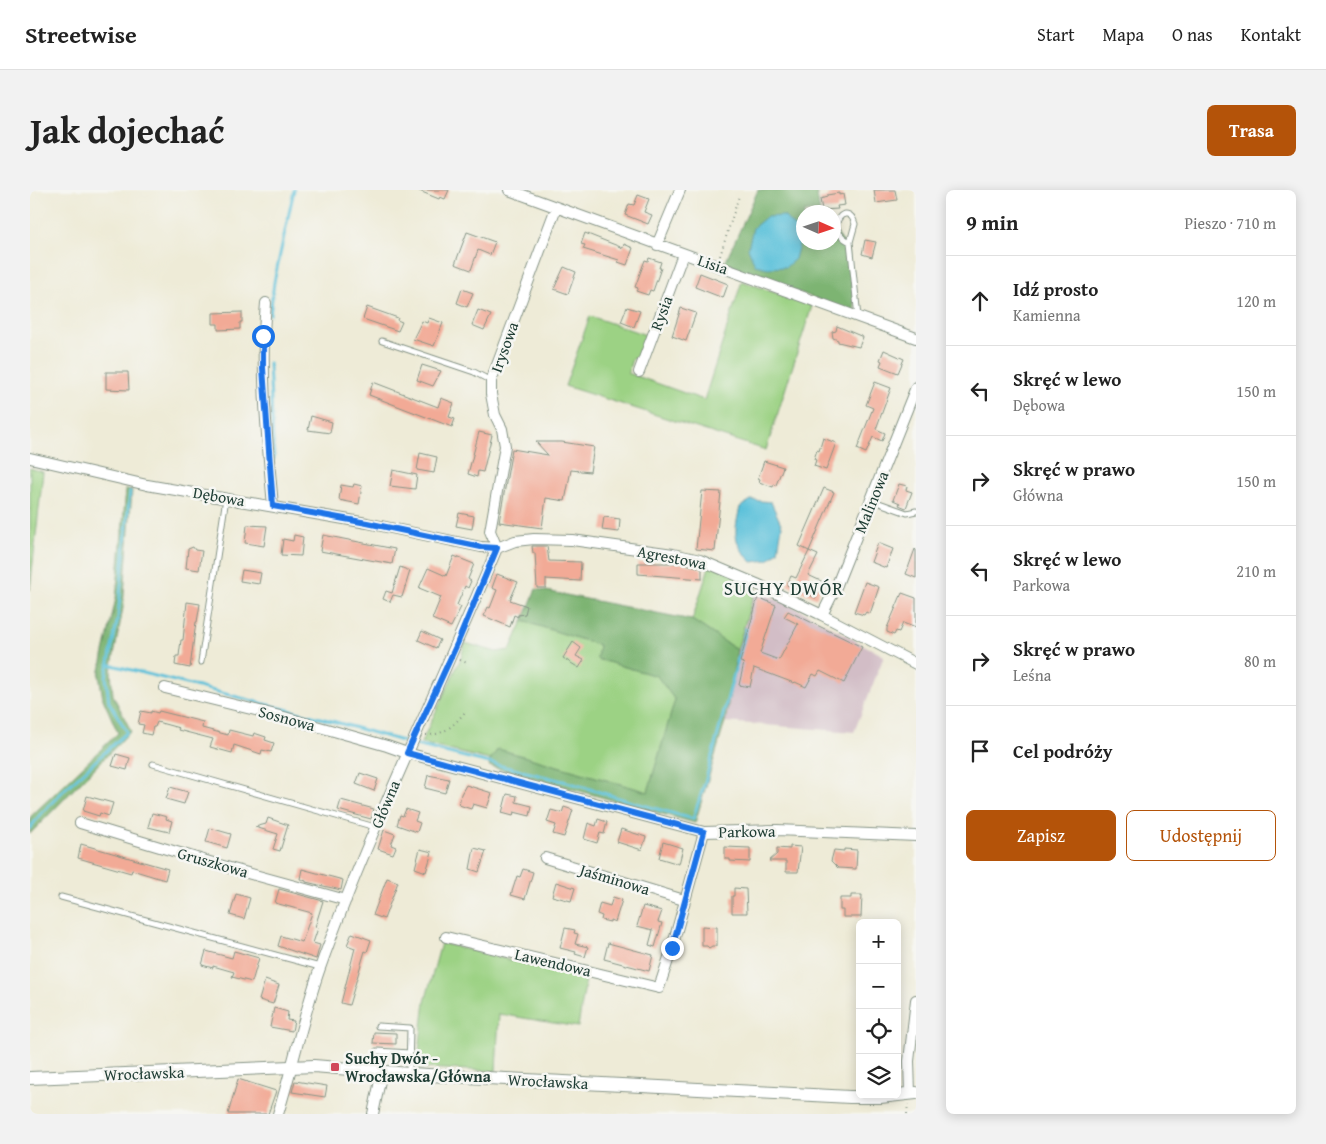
<!DOCTYPE html>
<html lang="pl">
<head>
<meta charset="utf-8">
<style>
  :root { --surface:#fff; --page:#f2f2f2; --text:#222; --muted:#767676; --line:#e0e0e0; --accent:#b45309 }
  body { margin:0; font-family:"Gentium Book Plus",serif; background:var(--page); color:var(--text) }
  .controls { position:absolute; right:15px; bottom:15px; display:grid; overflow:hidden; border-radius:8px; box-shadow:0 2px 12px #0003 }
  .controls button { width:45px; height:45px; display:grid; place-items:center; padding:0; border:0; border-bottom:1px solid var(--line); background:var(--surface); color:var(--text); font:25px sans-serif }
  .compass { position:absolute; left:766px; top:15px; width:45px; height:45px; border-radius:50%; background:var(--surface); box-shadow:0 2px 12px #0003; rotate:93deg }
  .stop { position:absolute; width:15px; height:15px; margin:-11px; border:4px solid #1a73e8; border-radius:50%; background:#fff }
  .stop.end { background:#1a73e8; border-color:#fff; box-shadow:0 1px 5px #0008 }
  .list { margin:0; padding:0; list-style:none }
  h2 { display:flex; justify-content:space-between; align-items:center; height:65px; margin:0; padding:0 20px; font-size:21px }
  h2 small { font-size:16px; font-weight:400; color:var(--muted) }
  .list li { display:grid; grid-template-columns:32px 1fr auto; gap:15px; align-items:center; box-sizing:border-box; height:90px; padding:0 20px; border-top:1px solid var(--line) }
  .list b { display:block; font-size:19px; white-space:nowrap }
  .list p { margin:0; font-size:16px; white-space:nowrap; color:var(--muted) }
  .list em { font-size:16px; font-style:normal; color:var(--muted) }
  .actions { display:flex; gap:10px; padding:15px 20px }
  .actions a { flex:1; padding:11px 0; border:1px solid var(--accent); border-radius:8px; text-align:center; font-size:18px; color:var(--accent) }
  .actions .main { background:var(--accent); color:#fff }
  .icon { flex:none; width:28px; height:28px; fill:none; stroke:currentColor; stroke-width:2; stroke-linecap:round; stroke-linejoin:round }
  .map { position:relative; flex:none; width:886px; height:924px; overflow:hidden; border-radius:8px }
  header { display:flex; align-items:center; gap:30px; box-sizing:border-box; height:70px; padding:0 25px; background:var(--surface); border-bottom:1px solid var(--line) }
  header strong { font-size:24px }
  nav { display:flex; gap:28px; margin-inline-start:auto; font-size:18px }
  .intro { display:flex; align-items:center; justify-content:space-between; box-sizing:border-box; height:120px; padding:0 30px }
  h1 { margin:0; font-size:35px }
  .button { padding:12px 22px; border-radius:8px; background:var(--accent); color:#fff; font-size:18px; font-weight:700 }
  main { display:flex; gap:30px; padding:0 30px }
  aside { flex:1; background:var(--surface); border-radius:8px; box-shadow:0 2px 12px #0003 }
  .map>svg:first-child { display:block }
  .industrial { fill:#d2bdc6 }
  .green { fill:#9cd284; stroke:#5e885c }
  .forest { fill:#7db472; stroke:#4e7853 }
  .water { fill:#5cc1da; stroke:#3e7f87 }
  .lines { fill:none; stroke-linecap:round; stroke-linejoin:round }
  .stream { stroke:#5cc1da; stroke-width:3 }
  .building { fill:#f2aa96 }
  .service-casing { stroke:#869486; stroke-width:7 }
  .minor-casing { stroke:#869486; stroke-width:12 }
  .tertiary-casing { stroke:#869486; stroke-width:14 }
  .path { stroke:#869486; stroke-width:2; stroke-dasharray:1 4; stroke-linecap:butt }
  .service { stroke:#fff; stroke-width:5 }
  .minor { stroke:#fff; stroke-width:10 }
  .tertiary { stroke:#fff; stroke-width:12 }
  .route { stroke:#1a73e8; stroke-width:6 }
  .poi-dot { fill:#d1495b; stroke:#f6f6f2; stroke-width:2 }
  .labels { text-anchor:middle; dominant-baseline:central; stroke-width:5; stroke-linejoin:round; paint-order:stroke }
  .street-label { font-size:16px; fill:#1f3d34; stroke:#f6f6f2 }
  .poi-label { font-size:16px; font-weight:bold; fill:#1f3d34; stroke:#f6f6f2; text-anchor:start }
  .quarter-label { font-size:19px; letter-spacing:1px; fill:#1f3d34; stroke:#f6f6f2 }
</style>
</head>
<body>
<header>
<strong>Streetwise</strong>
<nav><a>Start</a><a>Mapa</a><a>O nas</a><a>Kontakt</a></nav>
</header>
<div class="intro"><h1>Jak dojechać</h1><a class="button">Trasa</a></div>
<main>
<div class="map">
<svg width="886" height="924" viewBox="0 0 886 924">
  <rect width="100%" height="100%" fill="#f6f6f2"/>
  <filter id="ink" filterUnits="userSpaceOnUse"><feTurbulence type="fractalNoise" baseFrequency=".02" numOctaves="2"/><feDisplacementMap in="SourceGraphic" scale="10" xChannelSelector="R" yChannelSelector="G"/><feConvolveMatrix kernelMatrix="1 2 1 2 8 2 1 2 1" color-interpolation-filters="sRGB"/></filter>
  <filter id="wash" filterUnits="userSpaceOnUse"><feTurbulence type="fractalNoise" baseFrequency=".0096" numOctaves="4" result="noise"/><feDisplacementMap in="SourceGraphic" scale="20" xChannelSelector="R" yChannelSelector="G"/><feGaussianBlur stdDeviation="1.12" result="paint"/><feColorMatrix in="noise" values="0 0 0 0 0 0 0 0 0 0 0 0 0 0 0 0 0 1.4 0 .05"/><feComposite in="paint" operator="in"/></filter>
  <g filter="url(#wash)">
    <rect width="100%" height="100%" fill="#eeebd7"/>
    <path class="industrial" d="M 725,400 L 764,417 L 854,466 L 824,542 L 695,532 L 707,460 Z"/>
    <path class="green" d="M 712,91 L 782,116 L 736,260 L 535,196 L 560,126 L 616,145 L 609,168 L 602,169 L 598,183 L 674,210 Z
      M 0,278 L 13,282 L 0,400 Z
      M 680,374 L 727,394 L 707,460 L 662,430 Z
      M 493,431 L 569,455 L 567,469 L 627,486 L 645,510 L 618,602 L 468,559 L 460,570 L 391,553 L 431,468 L 435,453 L 466,462 L 480,460 Z
      M 411,753 L 556,789 L 548,837 L 469,824 L 466,881 L 387,878 L 395,812 Z"/>
    <path class="forest" d="M 728,0 L 786,0 L 790,22 L 774,22 L 774,52 L 804,52 L 804,40 L 817,57 L 826,123 L 715,83 L 695,73 Z
      M 96,299 L 102,300 L 93,418 L 81,481 L 83,505 L 101,541 L 0,644 L 1,626 L 88,543 L 73,509 L 69,485 L 86,408 Z
      M 506,399 L 662,430 L 707,460 L 695,532 L 665,633 L 459,576 L 460,570 L 468,559 L 618,602 L 645,510 L 627,486 L 567,469 L 569,455 L 493,431 Z"/>
    <path class="water" d="M 754,26 L 768,41 L 769,54 L 765,69 L 756,77 L 738,78 L 725,75 L 718,58 L 723,38 L 736,27 Z
      M 721,310 L 741,312 L 752,336 L 748,361 L 738,370 L 722,372 C 702,352 704,343 710,317 Z"/>
    <g class="lines">
      <path class="stream" d="M 240,124 L 244,92 L 264,0
        M 239,173 L 244,269
        M 78,474 L 302,531 L 372,551
        M 386,555 L 537,592 L 602,612 L 663,629 L 676,589 L 716,439
        M 0,638 L 10,625 L 35,599 L 97,542 L 79,512 L 76,487 L 88,427 L 100,301"/>
    </g>
    <g id="blocks">
      <path class="building" d="M 387,0 L 419,0 L 415,9 L 410,7 L 409,9 Z
        M 844,0 L 865,0 L 867,10 L 846,13 Z
        M 809,3 L 809,5 L 813,4 L 815,15 L 807,16 L 808,19 L 792,20 L 790,9 L 797,7 L 797,5 Z
        M 608,5 L 619,9 L 614,22 L 622,25 L 618,34 L 595,25 L 599,14 L 604,15 Z
        M 437,42 L 465,52 L 460,65 L 448,60 L 441,80 L 425,74 Z
        M 555,43 L 593,58 L 594,54 L 603,58 L 597,75 L 588,72 L 589,70 L 553,59 L 555,55 L 551,54 Z
        M 835,50 L 846,52 L 842,67 L 832,64 Z
        M 619,68 L 631,72 L 629,78 L 631,78 L 623,101 L 620,100 L 618,105 L 606,101 L 608,98 L 605,97 L 615,70 L 618,71 Z
        M 534,77 L 546,82 L 538,104 L 524,99 Z
        M 670,83 L 698,94 L 693,108 L 665,97 Z
        M 432,99 L 443,103 L 437,117 L 427,113 Z
        M 337,117 L 368,128 L 367,130 L 372,132 L 368,141 L 333,129 Z
        M 597,117 L 610,121 L 604,137 L 591,132 Z
        M 651,118 L 666,123 L 656,151 L 642,146 Z
        M 448,120 L 461,125 L 454,140 L 442,135 Z
        M 212,122 L 212,132 L 210,132 L 210,139 L 188,140 L 188,134 L 183,134 L 183,123 Z
        M 399,128 L 413,133 L 404,156 L 383,149 L 392,131 L 397,133 Z
        M 807,136 L 833,147 L 829,157 L 808,152 L 808,150 L 803,148 L 802,142 L 806,141 Z
        M 854,160 L 874,169 L 868,183 L 850,176 L 852,171 L 850,170 Z
        M 392,175 L 411,181 L 403,196 L 387,190 Z
        M 76,182 L 98,182 L 99,200 L 76,199 Z
        M 343,192 L 408,217 L 411,208 L 424,213 L 419,227 L 425,229 L 422,237 L 339,205 Z
        M 845,192 L 861,198 L 846,239 L 855,243 L 852,251 L 843,247 L 836,263 L 827,259 L 843,218 L 836,215 Z
        M 281,226 L 302,232 L 300,243 L 278,240 Z
        M 449,242 L 462,245 L 453,282 L 448,281 L 447,287 L 438,284 Z
        M 793,248 L 806,253 L 796,280 L 784,276 L 786,270 L 784,269 L 787,260 L 789,261 Z
        M 506,252 L 532,252 L 564,257 L 560,282 L 541,280 L 535,311 L 516,308 L 512,338 L 469,332 L 482,259 L 518,265 Z
        M 390,263 L 407,267 L 404,283 L 387,280 Z
        M 734,271 L 753,277 L 746,295 L 744,294 L 743,297 L 729,292 L 730,289 L 728,288 Z
        M 363,280 L 387,285 L 385,299 L 360,296 Z
        M 324,294 L 332,296 L 329,314 L 309,310 L 311,295 L 323,297 Z
        M 869,294 L 877,296 L 876,300 L 882,302 L 876,318 L 869,315 L 870,313 L 863,310 Z
        M 794,298 L 804,302 L 779,361 L 769,356 Z
        M 672,301 L 691,302 L 685,361 L 666,359 Z
        M 429,323 L 444,326 L 442,339 L 426,336 Z
        M 574,327 L 590,329 L 589,342 L 572,340 Z
        M 217,335 L 237,336 L 234,356 L 215,353 Z
        M 264,345 L 273,347 L 271,366 L 251,365 L 253,349 L 263,351 Z
        M 293,345 L 365,359 L 362,374 L 290,361 Z
        M 848,353 L 863,359 L 856,378 L 841,372 Z
        M 502,356 L 517,356 L 519,371 L 551,372 L 550,391 L 516,389 L 516,398 L 507,398 L 505,363 L 503,363 Z
        M 163,357 L 165,360 L 172,361 L 169,380 L 156,378 L 158,359 Z
        M 885,359 L 886,360 L 886,388 L 876,384 Z
        M 779,361 L 788,365 L 778,385 L 793,392 L 786,408 L 757,395 L 761,386 L 766,388 Z
        M 424,366 L 444,374 L 438,389 L 441,391 L 438,398 L 435,396 L 427,415 L 431,417 L 421,437 L 402,429 L 411,407 L 389,398 L 398,378 L 416,386 Z
        M 608,373 L 651,373 L 668,377 L 672,379 L 672,389 L 608,384 Z
        M 370,377 L 380,381 L 372,407 L 363,405 L 360,412 L 353,409 L 356,401 L 362,403 Z
        M 212,380 L 231,383 L 229,394 L 210,391 Z
        M 467,384 L 488,392 L 480,410 L 497,416 L 495,424 L 488,425 L 488,427 L 484,425 L 480,437 L 454,426 L 458,417 L 460,418 L 467,400 L 462,398 Z
        M 835,392 L 849,397 L 840,424 L 836,422 L 834,425 L 824,422 Z
        M 872,403 L 886,408 L 886,438 L 873,433 L 869,442 L 866,441 L 864,445 L 857,442 L 857,438 Z
        M 728,407 L 746,415 L 730,463 L 749,470 L 768,434 L 754,427 L 758,421 L 832,457 L 814,493 L 790,481 L 787,486 L 783,484 L 776,497 L 765,492 L 764,493 L 724,478 L 720,497 L 709,495 L 714,473 L 710,472 Z
        M 157,412 L 170,414 L 167,432 L 166,432 L 160,478 L 145,475 L 146,466 L 149,466 L 151,450 L 153,450 Z
        M 392,441 L 410,450 L 406,458 L 388,450 Z
        M 543,452 L 551,458 L 546,466 L 554,470 L 549,478 L 533,468 Z
        M 111,521 L 121,523 L 121,521 L 128,523 L 129,521 L 173,532 L 172,538 L 198,545 L 199,540 L 223,546 L 224,543 L 236,547 L 235,550 L 244,553 L 241,562 L 232,560 L 231,564 L 204,555 L 202,563 L 180,557 L 183,549 L 148,540 L 149,538 L 127,532 L 125,537 L 123,537 L 121,545 L 112,543 L 114,535 L 108,534 Z
        M 86,564 L 100,568 L 97,580 L 82,576 Z
        M 330,583 L 348,589 L 344,601 L 326,594 Z
        M 398,585 L 419,589 L 415,603 L 395,598 Z
        M 436,595 L 462,603 L 457,618 L 443,614 L 441,619 L 429,615 L 431,604 Z
        M 140,597 L 158,602 L 154,614 L 136,609 Z
        M 477,604 L 487,606 L 486,612 L 502,616 L 500,626 L 484,622 L 483,626 L 472,623 Z
        M 57,606 L 83,613 L 79,626 L 70,623 L 69,626 L 53,621 Z
        M 311,610 L 344,619 L 341,629 L 308,620 Z
        M 534,617 L 543,620 L 534,647 L 523,644 L 526,635 L 517,632 L 521,620 L 532,623 Z
        M 376,619 L 388,623 L 385,631 L 390,633 L 387,642 L 367,635 L 370,625 L 373,626 Z
        M 122,623 L 137,627 L 136,629 L 142,631 L 139,642 L 118,637 Z
        M 238,628 L 258,635 L 250,661 L 243,659 L 248,644 L 225,637 L 236,634 Z
        M 568,629 L 577,632 L 574,644 L 570,643 L 567,653 L 554,649 L 558,633 L 566,636 Z
        M 180,638 L 201,644 L 197,658 L 176,652 Z
        M 591,639 L 616,647 L 612,660 L 587,652 Z
        M 354,640 L 365,644 L 361,655 L 366,657 L 363,664 L 348,659 Z
        M 633,652 L 653,658 L 649,674 L 629,668 Z
        M 51,654 L 138,679 L 135,690 L 102,680 L 101,683 L 48,668 Z
        M 760,656 L 771,657 L 768,682 L 756,682 L 756,671 L 739,671 L 747,664 L 747,658 L 760,659 Z
        M 695,657 L 720,658 L 720,672 L 700,671 L 700,669 L 695,669 Z
        M 444,658 L 456,661 L 449,682 L 440,679 Z
        M 390,659 L 402,662 L 396,682 L 385,678 Z
        M 814,659 L 827,660 L 826,679 L 808,678 L 801,671 L 804,660 L 814,661 Z
        M 272,679 L 313,690 L 311,700 L 276,692 L 276,691 L 270,689 Z
        M 493,679 L 503,682 L 495,709 L 481,705 L 487,686 L 490,687 Z
        M 357,688 L 368,692 L 354,729 L 343,725 Z
        M 526,692 L 545,698 L 541,711 L 522,706 Z
        M 704,698 L 716,699 L 717,723 L 702,723 L 702,706 L 704,706 Z
        M 249,699 L 293,711 L 285,737 L 288,738 L 283,753 L 290,755 L 286,769 L 248,756 L 251,746 L 272,752 L 282,723 L 245,713 Z
        M 206,704 L 220,708 L 214,729 L 200,725 Z
        M 821,705 L 832,705 L 831,727 L 813,727 L 813,720 L 810,720 L 810,708 L 821,708 Z
        M 583,707 L 592,710 L 585,732 L 580,730 L 580,732 L 571,730 L 572,726 L 567,724 L 570,713 L 580,716 Z
        M 613,716 L 632,721 L 628,732 L 632,733 L 625,757 L 619,755 L 623,740 L 607,736 Z
        M 672,736 L 687,737 L 687,756 L 682,756 L 679,758 L 677,756 L 672,756 Z
        M 535,738 L 545,740 L 544,743 L 548,744 L 545,754 L 558,757 L 555,767 L 545,764 L 546,762 L 530,758 Z
        M 322,743 L 341,750 L 337,762 L 335,761 L 319,815 L 311,813 L 325,758 L 317,755 Z
        M 578,753 L 623,765 L 619,781 L 574,769 Z
        M 176,761 L 202,768 L 204,761 L 229,768 L 222,792 L 202,787 L 204,782 L 183,776 L 183,778 L 172,775 Z
        M 235,790 L 249,795 L 243,814 L 229,810 Z
        M 244,818 L 258,822 L 257,830 L 264,831 L 262,841 L 240,837 Z
        M 344,842 L 366,843 L 366,854 L 343,853 Z
        M 208,889 L 246,901 L 238,924 L 198,924 Z
        M 265,891 L 297,896 L 295,907 L 262,902 Z"/>
    </g>
  </g>
  <g filter="url(#ink)">
    <use href="#blocks" fill-opacity="0" stroke="#869486" stroke-width="1"/>
    <g class="lines">
      <g class="service-casing">
        <path id="service" d="M 820,52 C 791,37 818,9 825,34 L 820,52 L 828,127
          M 352,151 L 444,182 L 461,191
          M 841,310 L 877,323 L 886,321
          M 171,472 L 196,308
          M 123,574 L 345,637
          M 31,707 L 290,777
          M 348,836 L 380,838 L 379,883
          M 347,861 L 380,863"/>
      </g>
      <g class="minor-casing">
        <path id="minor" d="M 479,0 L 886,148
          M 627,55 L 650,0
          M 236,113 C 230,180 237,248 243,316
          M 609,182 L 653,64
          M 0,268 L 117,295 L 337,333 L 451,357 L 467,358 L 485,351 L 504,349 L 542,350 L 643,364 L 670,370 L 727,394 L 792,425 L 886,474
          M 467,358 L 460,341 L 475,256 L 472,239 L 465,225 L 461,204 L 461,191 L 526,18
          M 792,425 L 806,397 L 886,197
          M 135,498 L 254,527 L 357,556 L 377,563 L 674,642 L 747,640 L 886,646
          M 50,633 L 203,679 L 316,710
          M 515,668 L 654,710
          M 416,747 L 629,798 L 642,758 L 674,642
          M 880,904 L 879,871 L 886,810
          M 248,924 C 263,876 273,826 290,778 C 341,635 409,499 467,358
          M 343,924 L 352,881"/>
      </g>
      <g class="tertiary-casing">
        <path id="tertiary" d="M 0,888 L 284,876 L 379,884 L 820,907 L 850,907 L 886,903"/>
      </g>
      <path class="path" d="M 690,66 L 709,6
        M 430,470 L 439,474
        M 396,545 C 415,545 424,535 435,522
        M 877,924 L 878,914"/>
      <use href="#service" class="service"/>
      <use href="#minor" class="minor"/>
      <use href="#tertiary" class="tertiary"/>
    </g>
  </g>
  <g class="lines" filter="url(#ink)">
    <path class="route" d="M 233,146 L 233,178 L 243,316 L 337,333 L 451,357 L 467,358 L 427,454 L 377,563 L 674,642 L 642,758"/>
  </g>
  <rect class="poi-dot" x="300" y="872" width="10" height="10" rx="2.5"/>
  <g class="labels">
    <g class="street-label">
      <text transform="translate(683 74) rotate(19)">Lisia</text>
      <text transform="translate(631 123) rotate(-70)">Rysia</text>
      <text transform="translate(474 157) rotate(-70)">Irysowa</text>
      <text transform="translate(189 306) rotate(10)">Dębowa</text>
      <text transform="translate(841 312) rotate(-68)">Malinowa</text>
      <text transform="translate(642 367) rotate(11)">Agrestowa</text>
      <text transform="translate(257 528) rotate(15)">Sosnowa</text>
      <text transform="translate(355 614) rotate(-67)">Główna</text>
      <text transform="translate(717 641) rotate(-1)">Parkowa</text>
      <text transform="translate(183 672) rotate(16)">Gruszkowa</text>
      <text transform="translate(585 689) rotate(17)">Jaśminowa</text>
      <text transform="translate(523 772) rotate(13)">Lawendowa</text>
      <text transform="translate(114 883) rotate(-2)">Wrocławska</text>
      <text transform="translate(518 891) rotate(3)">Wrocławska</text>
    </g>
    <g class="poi-label">
      <text x="315" y="868">Suchy Dwór -<tspan x="315" dy="18">Wrocławska/Główna</tspan></text>
    </g>
    <g class="quarter-label">
      <text x="754" y="398">SUCHY DWÓR</text>
    </g>
  </g>
</svg>
<div class="controls">
<button>+</button>
<button>−</button>
<button><svg class="icon" aria-label="locate" viewBox="0 0 24 24"><circle cx="12" cy="12" r="6"/><path d="M12 2v4M12 18v4M2 12h4M18 12h4"/></svg></button>
<button><svg class="icon" aria-label="layers" viewBox="0 0 24 24"><path d="M12 4l9 5-9 5-9-5zM3 14l9 5 9-5"/></svg></button>
</div>
<svg class="compass" viewBox="-18 -18 36 36"><path d="M0-13l5 13h-10z" fill="#e53935"/><path d="M0 13l5-13h-10z" fill="#767676"/></svg>
<div class="stop" style="left:233px;top:146px"></div>
<div class="stop end" style="left:642px;top:758px"></div>
</div>
<aside>
<h2>9 min<small>Pieszo · 710 m</small></h2>
<ul class="list">
<li><svg class="icon" aria-label="ahead" viewBox="0 0 24 24"><path d="M12 20V5M6 11l6-6 6 6"/></svg><div><b>Idź prosto</b><p>Kamienna</p></div><em>120 m</em></li>
<li><svg class="icon" aria-label="left" viewBox="0 0 24 24"><path d="M17 20v-9H6M10 6l-5 5 5 5"/></svg><div><b>Skręć w lewo</b><p>Dębowa</p></div><em>150 m</em></li>
<li><svg class="icon" aria-label="right" viewBox="0 0 24 24"><path d="M7 20v-9h11M14 6l5 5-5 5"/></svg><div><b>Skręć w prawo</b><p>Główna</p></div><em>150 m</em></li>
<li><svg class="icon" aria-label="left" viewBox="0 0 24 24"><path d="M17 20v-9H6M10 6l-5 5 5 5"/></svg><div><b>Skręć w lewo</b><p>Parkowa</p></div><em>210 m</em></li>
<li><svg class="icon" aria-label="right" viewBox="0 0 24 24"><path d="M7 20v-9h11M14 6l5 5-5 5"/></svg><div><b>Skręć w prawo</b><p>Leśna</p></div><em>80 m</em></li>
<li><svg class="icon" aria-label="arrive" viewBox="0 0 24 24"><path d="M6 21V4h12l-3 4 3 4H6"/></svg><div><b>Cel podróży</b></div></li>
</ul>
<div class="actions"><a class="main">Zapisz</a><a>Udostępnij</a></div>
</aside>
</main>
</body>
</html>
